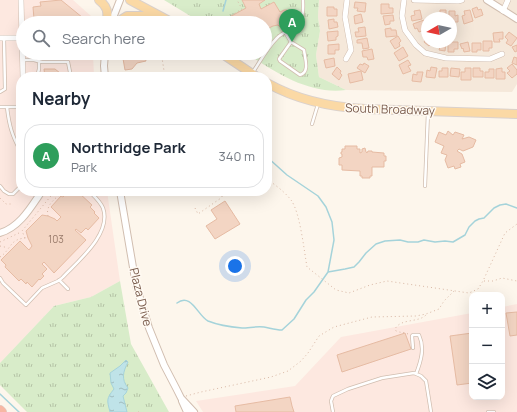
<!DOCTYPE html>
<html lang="en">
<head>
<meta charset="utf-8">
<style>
  :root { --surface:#fff; --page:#f2f2f3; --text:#1f2937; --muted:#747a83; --line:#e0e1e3; --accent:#e76f51 }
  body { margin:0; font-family:Manrope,sans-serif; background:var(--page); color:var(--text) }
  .controls { position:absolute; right:12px; bottom:12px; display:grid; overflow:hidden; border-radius:8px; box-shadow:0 4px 16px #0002 }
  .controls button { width:36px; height:36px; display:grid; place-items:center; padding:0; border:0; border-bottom:1px solid var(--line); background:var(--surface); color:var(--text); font:20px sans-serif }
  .compass { position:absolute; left:421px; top:12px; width:36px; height:36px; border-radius:50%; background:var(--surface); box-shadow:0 4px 16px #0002; rotate:261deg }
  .you { position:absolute; left:235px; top:266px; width:14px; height:14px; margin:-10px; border:3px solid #fff; border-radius:50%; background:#1a73e8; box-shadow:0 0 0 6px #1a73e833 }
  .badge { display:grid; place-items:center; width:26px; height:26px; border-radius:50%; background:var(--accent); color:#fff; font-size:13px; font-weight:700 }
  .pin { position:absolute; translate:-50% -33px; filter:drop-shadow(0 1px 2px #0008) }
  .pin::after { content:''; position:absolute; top:21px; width:14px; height:12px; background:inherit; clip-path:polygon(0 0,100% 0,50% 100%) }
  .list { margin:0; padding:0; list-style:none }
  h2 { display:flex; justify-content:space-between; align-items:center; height:52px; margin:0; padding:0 16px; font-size:17px }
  h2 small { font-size:13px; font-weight:400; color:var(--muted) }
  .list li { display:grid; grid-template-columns:26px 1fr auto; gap:12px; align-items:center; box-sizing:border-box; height:64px; margin:0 8px 8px; padding:0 8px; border:1px solid var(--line); border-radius:16px }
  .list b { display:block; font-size:15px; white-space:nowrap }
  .list p { margin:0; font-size:13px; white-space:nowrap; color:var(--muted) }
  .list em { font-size:13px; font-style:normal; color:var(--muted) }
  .icon { flex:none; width:22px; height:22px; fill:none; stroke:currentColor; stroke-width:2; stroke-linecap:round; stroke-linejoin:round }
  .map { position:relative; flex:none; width:517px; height:412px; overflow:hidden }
  .search { position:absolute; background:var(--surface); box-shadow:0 4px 16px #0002; left:16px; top:16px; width:256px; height:44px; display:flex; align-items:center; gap:10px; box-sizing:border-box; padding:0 14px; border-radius:22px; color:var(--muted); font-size:15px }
  .panel { position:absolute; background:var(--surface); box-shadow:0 4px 16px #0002; left:16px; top:72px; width:256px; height:124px; border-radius:16px }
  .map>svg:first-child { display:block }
  .residential { fill:#f5e8da; fill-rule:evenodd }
  .commercial { fill:#fde8e0 }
  .grass { fill:url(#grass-tufts) }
  .water { fill:url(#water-ripples); stroke:#a5d3da }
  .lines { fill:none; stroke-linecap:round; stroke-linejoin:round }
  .stream { stroke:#a5d3da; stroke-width:1.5 }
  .building { fill:#f3d5c3; stroke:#e6bba3 }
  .service-casing { stroke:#d1beb0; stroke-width:4 }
  .minor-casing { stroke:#d1beb0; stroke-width:6 }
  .tertiary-casing { stroke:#d1beb0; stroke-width:8 }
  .primary-casing { stroke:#dad1cd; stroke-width:10 }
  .motorway-casing { stroke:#dad1cd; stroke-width:10 }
  .path { stroke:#d9b8a5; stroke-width:1; stroke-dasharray:1 3; stroke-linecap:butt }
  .service { stroke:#fff; stroke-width:2.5 }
  .minor { stroke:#fff; stroke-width:5 }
  .tertiary { stroke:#fff; stroke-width:6 }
  .primary { stroke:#fbd9a5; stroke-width:8 }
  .motorway { stroke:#f7b7a3; stroke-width:9 }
  .labels { text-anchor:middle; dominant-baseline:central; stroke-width:3; stroke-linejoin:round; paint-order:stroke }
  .number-label { font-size:10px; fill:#987a6a }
  .street-label { font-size:12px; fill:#7a5c4d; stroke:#fffaf3 }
</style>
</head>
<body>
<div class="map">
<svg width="517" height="412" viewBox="0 0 517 412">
  <defs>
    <pattern id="grass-tufts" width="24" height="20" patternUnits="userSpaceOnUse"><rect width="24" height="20" fill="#d8ecc9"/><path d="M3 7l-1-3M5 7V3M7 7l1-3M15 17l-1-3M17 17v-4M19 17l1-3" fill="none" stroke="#b4c2a5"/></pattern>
    <pattern id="water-ripples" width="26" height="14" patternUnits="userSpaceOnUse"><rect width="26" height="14" fill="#bfe3e8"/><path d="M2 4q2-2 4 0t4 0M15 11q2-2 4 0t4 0" fill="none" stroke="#a0bbbe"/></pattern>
  </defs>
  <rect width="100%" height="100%" fill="#fdf6ec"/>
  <path class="residential" d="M 319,0 L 517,0 L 517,84 L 512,92 L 346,90 L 319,77 L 316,55 L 320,31 L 318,17 ZM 427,18 L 451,18 L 451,42 L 427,42 Z"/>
  <path class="commercial" d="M 0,0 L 73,0 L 91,16 L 91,23 L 23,23 L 23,53 L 93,53 L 94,77 L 21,77 L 21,191 L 107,191 L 120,281 L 91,297 L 54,306 L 0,363 Z
    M 517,304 L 517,412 L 203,412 L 196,401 L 295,386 L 341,337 L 472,313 L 472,397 L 502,397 L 502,307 Z"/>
  <path class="grass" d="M 164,0 L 319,0 L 318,17 L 320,31 L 316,55 L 319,77 L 346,90 C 309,95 275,72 246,53 L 265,53 L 265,23 L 202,23 Z
    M 120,281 L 131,344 L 169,412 L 27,412 L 0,385 L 0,363 L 54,306 L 91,297 Z"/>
  <path class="water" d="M 126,360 L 128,362 C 123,372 121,379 128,388 L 126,393 L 123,396 L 127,412 L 110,412 C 107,400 106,399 114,389 L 111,383 L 110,373 L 120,366 Z"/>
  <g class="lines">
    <path class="stream" d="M 223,11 L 226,0
      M 267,157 L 287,175 L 318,196 L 326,207 L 332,222 L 334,240 L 328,272
      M 177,303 C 191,292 198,316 208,321 C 218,325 230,327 242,328 C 249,328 256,326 264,327 C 270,328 275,330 282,330 L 294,319 L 306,300 L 314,292 L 328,272 L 345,269 L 354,267 L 359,262 L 366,253 L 376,244 L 385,241 L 400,240 L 408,242 L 418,242 L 424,240 L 435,242 L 445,241 L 453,242 L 465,235 L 469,227 L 475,221 L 479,219 L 484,218 L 494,208 L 500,205 L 506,204 L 517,208
      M 0,394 L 19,412"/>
  </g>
  <path class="building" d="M 61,0 L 88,22 L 88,23 L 64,23 L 56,17 L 34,19 L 33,7 L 41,6 L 40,2 Z
    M 242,0 L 265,0 L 259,4 L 261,9 L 274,2 L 280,12 L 284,10 L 287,10 L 290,14 L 294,11 L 296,16 L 280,27 L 278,25 L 273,26 L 267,29 L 266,32 L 265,33 L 265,23 L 229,23 L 226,19 L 246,8 Z
    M 355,2 L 366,3 L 365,12 L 357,11 L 358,8 L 354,8 Z
    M 381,4 L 389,4 L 389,8 L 393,8 L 393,13 L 381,14 Z
    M 327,7 L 334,7 L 334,9 L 337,9 L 337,16 L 327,16 Z
    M 477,7 L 478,10 L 481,9 L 483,15 L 475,18 L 472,9 Z
    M 420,10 L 422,19 L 412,21 L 411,16 L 415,15 L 414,11 Z
    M 440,10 L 446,10 L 446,18 L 437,18 L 438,13 L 440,13 Z
    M 470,10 L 473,21 L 464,24 L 462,16 L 465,15 L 464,11 Z
    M 449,11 L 455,11 L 455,16 L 458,15 L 458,22 L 451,22 L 451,18 L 449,18 Z
    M 361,14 L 363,22 L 355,24 L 354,16 Z
    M 393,15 L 394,21 L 390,21 L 390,24 L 385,25 L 383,16 Z
    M 334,19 L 334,22 L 337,22 L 338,27 L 329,29 L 328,20 Z
    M 424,20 L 427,29 L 419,32 L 417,28 L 415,29 L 413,24 Z
    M 365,27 L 366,36 L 356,37 L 355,32 L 359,32 L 358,28 Z
    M 391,28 L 391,30 L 396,30 L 397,36 L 386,37 L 385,29 Z
    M 338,31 L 338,36 L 336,37 L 336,40 L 328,41 L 327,32 Z
    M 503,32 L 503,39 L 499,39 L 500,42 L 494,42 L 493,33 Z
    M 509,32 L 517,38 L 511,46 L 506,43 L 508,40 L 505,37 Z
    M 427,33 L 427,42 L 432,42 L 429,46 L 424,42 L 426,39 L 424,38 Z
    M 398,36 L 401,41 L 399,43 L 400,46 L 395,49 L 390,41 Z
    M 367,38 L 369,48 L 363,49 L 362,43 L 357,43 L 357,40 Z
    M 483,41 L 492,41 L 492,48 L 489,48 L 489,51 L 483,51 Z
    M 437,42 L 446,42 L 445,51 L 439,50 L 440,47 L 436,46 Z
    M 448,42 L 458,42 L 458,49 L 454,49 L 454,52 L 448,52 Z
    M 468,42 L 470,51 L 464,52 L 463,48 L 462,49 L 460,44 Z
    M 472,43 L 481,43 L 481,50 L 477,50 L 477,52 L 472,52 Z
    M 339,44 L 339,50 L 335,50 L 335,54 L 328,54 L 328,45 Z
    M 517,45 L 517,51 L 515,52 L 512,47 Z
    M 403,47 L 408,56 L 399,61 L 394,53 Z
    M 372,49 L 374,59 L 368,60 L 367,57 L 363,57 L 362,51 Z
    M 122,53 L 144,53 L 146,61 L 137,63 L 132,69 L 125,70 Z
    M 514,57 L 517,58 L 517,65 L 512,63 Z
    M 334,58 L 335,66 L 326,68 L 324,60 Z
    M 408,60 L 411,65 L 408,66 L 411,71 L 403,74 L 399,65 Z
    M 364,63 L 369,66 L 365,73 L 357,68 L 360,64 L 363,65 Z
    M 512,64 L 517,70 L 517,74 L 512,78 L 507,73 L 510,71 L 507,68 Z
    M 337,67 L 341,71 L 340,73 L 342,75 L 339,80 L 332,74 Z
    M 431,67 L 437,68 L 435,78 L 426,77 L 427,70 L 430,71 Z
    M 442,68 L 448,68 L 448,77 L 439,77 L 439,71 L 442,71 Z
    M 451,68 L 460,69 L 459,77 L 450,76 Z
    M 465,68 L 471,68 L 471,80 L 461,80 L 461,72 L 465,72 Z
    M 473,68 L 480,68 L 480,71 L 483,71 L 483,77 L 473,77 Z
    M 502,68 L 502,72 L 505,72 L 505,79 L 496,79 L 496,69 Z
    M 44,69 L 55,69 L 60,73 L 60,77 L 45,77 Z
    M 489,69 L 494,69 L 494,78 L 485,78 L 485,72 L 489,72 Z
    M 361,71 L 363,80 L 350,83 L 348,74 Z
    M 417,72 L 423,72 L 421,82 L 412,81 L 413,74 L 417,75 Z
    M 448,131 L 453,135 L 455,132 L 464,135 L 462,139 L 469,137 L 476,140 L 473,147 L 463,151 L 459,149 L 457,151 L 462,154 L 465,162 L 460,164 L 461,167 L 455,169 L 454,166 L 448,168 L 445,160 L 447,155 L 441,153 L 444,146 L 435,142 L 439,132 L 446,135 Z
    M 345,146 L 357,146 L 357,149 L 360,149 L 360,153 L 362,152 L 362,149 L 365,148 L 366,152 L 367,153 L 368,151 L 372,151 L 372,152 L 384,153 L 384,156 L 386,156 L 386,161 L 384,161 L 384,167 L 372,167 L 372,176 L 370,176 L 370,178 L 362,178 L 362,176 L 360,176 L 360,171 L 342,170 L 342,165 L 339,165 L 339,158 L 342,157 L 342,154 L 341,154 L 341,152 L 342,152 L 342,149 L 345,149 Z
    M 69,191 L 73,191 L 76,194 L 78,192 L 92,205 L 90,207 L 95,212 L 94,213 L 99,218 L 88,230 L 86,228 L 81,233 L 76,229 L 75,230 L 86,240 L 54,273 L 44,262 L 42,264 L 47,269 L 42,274 L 44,276 L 40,280 L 39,279 L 32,287 L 27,282 L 26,284 L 21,279 L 19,281 L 5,267 L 6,265 L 1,260 L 20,241 L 29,250 L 32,246 L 28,238 L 26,231 L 42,215 L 48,216 L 55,219 L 57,221 L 61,217 L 51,207 L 61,196 L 63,197 Z
    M 225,201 L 240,224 L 215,239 L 206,226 L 217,219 L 211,210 Z
    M 517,312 L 517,335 L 510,336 L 506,313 Z
    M 405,333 L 411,349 L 342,372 L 337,355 Z
    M 472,333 L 472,383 L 457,385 L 450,336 Z
    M 290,397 L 292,406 L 294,412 L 236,412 L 235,406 Z"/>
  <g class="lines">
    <g class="service-casing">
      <path id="service" d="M 285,32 L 291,42 L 304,50 C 305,59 310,72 300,75 L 280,61 L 279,59 L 291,42
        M 23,60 L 34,60 L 42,62 L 68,62 L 71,77
        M 253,72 C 261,60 267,48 277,38 C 284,31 296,28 301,19 C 304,13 303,6 303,0
        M 37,77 L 39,69 L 39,61
        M 0,92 L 5,89 L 4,38
        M 0,107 L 21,107
        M 7,107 C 9,125 12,136 21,152
        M 312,124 L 318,104
        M 0,186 L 4,191 L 9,194 L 13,194 L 21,186
        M 425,186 L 428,112
        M 0,278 L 3,283 L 26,305 L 42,288 L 58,281 L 62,278 C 78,261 112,234 103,208 C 100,201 94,196 89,191
        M 59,280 L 68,289
        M 413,348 L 412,336 L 413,335 L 419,335 C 425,348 421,361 416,374
        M 333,412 L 331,401 L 333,396 L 348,389 L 382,378 L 414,373 L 421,376 L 426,381 L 427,387 L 431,412
        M 488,412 L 494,412"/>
    </g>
    <g class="minor-casing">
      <path id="minor" d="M 21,0 L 23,77
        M 404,0 L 402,16 L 405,30 L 416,45 L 425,53 L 446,58 L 490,59 L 502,54
        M 414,0 L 458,1 L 462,0
        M 503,11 L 508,0
        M 0,38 L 22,38
        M 346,59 L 351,50 L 345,17 L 347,0"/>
    </g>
    <g class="tertiary-casing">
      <path id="tertiary" d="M 487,0 L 517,19
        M 111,23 L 120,0
        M 105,77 L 104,66 L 105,53
        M 120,191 L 136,285 L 149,328 L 164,365 L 176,388 L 181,398 L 194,412
        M 0,233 C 20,227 31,207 42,191
        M 182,401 L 187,412"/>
    </g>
    <g class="primary-casing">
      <path id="primary" d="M 99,0 C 108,7 108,12 107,23
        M 130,0 L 173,23
        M 116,23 L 127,16 L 158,16
        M 221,53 L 257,77
        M 267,83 C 297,100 330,107 365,109 L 517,114"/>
    </g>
    <g class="motorway-casing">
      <path id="motorway" d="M 0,410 L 2,412"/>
    </g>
    <path class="path" d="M 228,23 L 225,19 L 242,9 L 237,0
      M 160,53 L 162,58 L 165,77
      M 253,59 L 259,53
      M 267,179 C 275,185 284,191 291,200 C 300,212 304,250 307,267 L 336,290 L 349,293 L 370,285 L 387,281 L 469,293 L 478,289 L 483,281 L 505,233 L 517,224
      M 0,198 L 6,204 L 12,204
      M 195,208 L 198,214 L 221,198 L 223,195 L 223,191
      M 48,216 C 45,205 56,198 64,191
      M 25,238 L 22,231 L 55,191
      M 0,242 L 21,232
      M 0,246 L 4,247 L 7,247
      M 0,257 C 12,249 9,238 28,238
      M 484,281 L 493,281 L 502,278 L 517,281
      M 408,334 C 404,332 401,333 396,331 L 395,329 C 401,318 418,323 426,315
      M 186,396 L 201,392 L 271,377 L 288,371 L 301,361 L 308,353 L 319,336 L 334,327 L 372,317 L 416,316 L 426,314 L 439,309 L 444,301 L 454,291
      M 138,412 L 139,412"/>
    <use href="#service" class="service"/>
    <use href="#minor" class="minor"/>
    <use href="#tertiary" class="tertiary"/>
    <use href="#primary" class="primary"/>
    <use href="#motorway" class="motorway"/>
  </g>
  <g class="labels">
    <g class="number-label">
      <text x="56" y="239">103</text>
    </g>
    <g class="street-label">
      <text transform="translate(390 109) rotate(2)">South Broadway</text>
      <text transform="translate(141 297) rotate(76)">Plaza Drive</text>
    </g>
  </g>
</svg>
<div class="controls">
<button>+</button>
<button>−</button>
<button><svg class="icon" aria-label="layers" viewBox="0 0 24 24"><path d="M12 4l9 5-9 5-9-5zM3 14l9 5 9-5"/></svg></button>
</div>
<svg class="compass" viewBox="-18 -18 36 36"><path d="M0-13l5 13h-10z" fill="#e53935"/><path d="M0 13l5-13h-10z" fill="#747a83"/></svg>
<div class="you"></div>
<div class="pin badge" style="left:292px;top:42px;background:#2e9e5b">A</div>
<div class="search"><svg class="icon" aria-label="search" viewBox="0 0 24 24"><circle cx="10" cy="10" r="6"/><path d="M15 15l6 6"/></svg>Search here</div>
<section class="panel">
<h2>Nearby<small></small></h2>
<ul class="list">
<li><span class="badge" style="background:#2e9e5b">A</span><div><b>Northridge Park</b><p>Park</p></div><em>340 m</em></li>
</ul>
</section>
</div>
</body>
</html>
